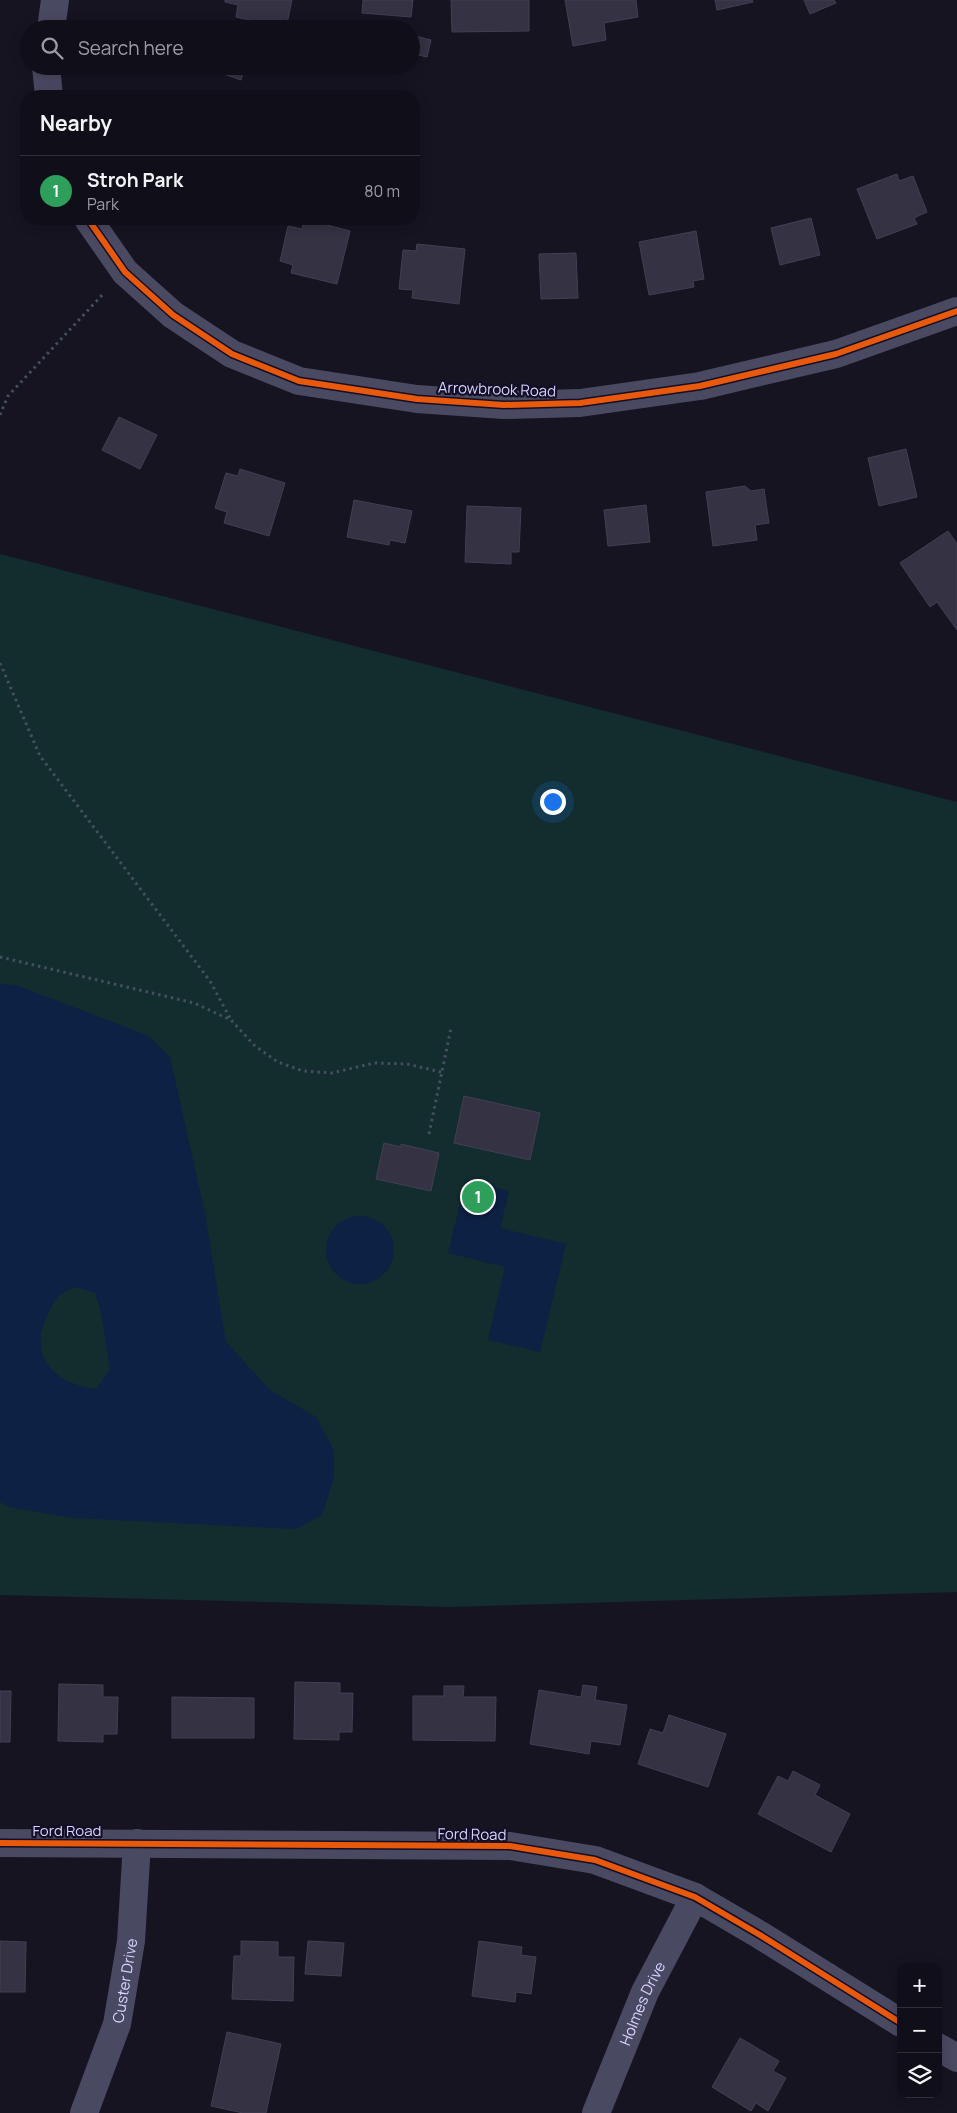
<!DOCTYPE html>
<html lang="en">
<head>
<meta charset="utf-8">
<style>
  :root { --surface:#100f19; --page:#191822; --text:#f1f3f6; --muted:#9c9ca2; --line:#302f38; --accent:#d93025 }
  body { margin:0; font-family:Manrope,sans-serif; background:var(--page); color:var(--text) }
  .controls { position:absolute; right:15px; bottom:15px; display:grid; overflow:hidden; border-radius:10px; box-shadow:0 2px 12px #0003 }
  .controls button { width:45px; height:45px; display:grid; place-items:center; padding:0; border:0; border-bottom:1px solid var(--line); background:var(--surface); color:var(--text); font:25px sans-serif }
  .you { position:absolute; left:552px; top:801px; width:18px; height:18px; margin:-12px; border:4px solid #fff; border-radius:50%; background:#1a73e8; box-shadow:0 0 0 8px #1a73e833 }
  .badge { display:grid; place-items:center; width:32px; height:32px; border-radius:50%; background:var(--accent); color:#fff; font-size:16px; font-weight:700 }
  .pin { position:absolute; translate:-50% -50%; border:2px solid #fff; box-shadow:0 1px 5px #0006 }
  .list { margin:0; padding:0; list-style:none }
  h2 { display:flex; justify-content:space-between; align-items:center; height:65px; margin:0; padding:0 20px; font-size:21px }
  h2 small { font-size:16px; font-weight:400; color:var(--muted) }
  .list li { display:grid; grid-template-columns:32px 1fr auto; gap:15px; align-items:center; box-sizing:border-box; height:70px; padding:0 20px; border-top:1px solid var(--line) }
  .list b { display:block; font-size:19px; white-space:nowrap }
  .list p { margin:0; font-size:16px; white-space:nowrap; color:var(--muted) }
  .list em { font-size:16px; font-style:normal; color:var(--muted) }
  .icon { flex:none; width:28px; height:28px; fill:none; stroke:currentColor; stroke-width:2; stroke-linecap:round; stroke-linejoin:round }
  .map { position:relative; flex:none; width:957px; height:2113px; overflow:hidden }
  .search { position:absolute; background:var(--surface); box-shadow:0 2px 12px #0003; left:20px; top:20px; width:400px; height:55px; display:flex; align-items:center; gap:12px; box-sizing:border-box; padding:0 18px; border-radius:28px; color:var(--muted); font-size:19px }
  .panel { position:absolute; background:var(--surface); box-shadow:0 2px 12px #0003; left:20px; top:90px; width:400px; height:135px; border-radius:20px }
  .map>svg:first-child { display:block }
  .green { fill:#132c2d }
  .water { fill:#0d2144; fill-rule:evenodd }
  .building { fill:#343243; stroke:#433f54 }
  .lines { fill:none; stroke-linecap:round; stroke-linejoin:round }
  .path { stroke:#44505f; stroke-width:3; stroke-dasharray:2.5 4; stroke-linecap:butt }
  .minor { stroke:#4a4962; stroke-width:28 }
  .cycleway-casing { stroke:#130f26; stroke-width:9 }
  .cycleway { stroke:#e8590c; stroke-width:6 }
  .labels { text-anchor:middle; dominant-baseline:central; stroke-width:4.5; stroke-linejoin:round; paint-order:stroke }
  .street-label { font-size:15px; fill:#d9d4ff; stroke:#130f26 }
</style>
</head>
<body>
<div class="map">
<svg width="957" height="2113" viewBox="0 0 957 2113">
  <rect width="100%" height="100%" fill="#161421"/>
  <path class="green" d="M 0,554 L 957,802 L 957,1592 L 450,1607 L 0,1595 Z"/>
  <path class="water" d="M 0,984 L 16,985 L 149,1036 L 170,1057 L 205,1214 L 226,1342 L 270,1390 L 316,1417 L 334,1451 L 334,1478 L 322,1515 L 297,1529 L 73,1518 L 10,1507 L 0,1502 ZM 75,1287 L 95,1293 C 104,1317 105,1344 110,1369 L 96,1389 C 56,1384 27,1358 47,1316 C 55,1298 57,1295 75,1287 Z
    M 466,1180 L 509,1191 L 500,1228 L 566,1244 L 540,1352 L 488,1340 L 505,1267 L 448,1253 Z
    M326 1250a34 34 0 1 1 68 0a34 34 0 1 1-68 0Z"/>
  <path class="building" d="M 225,0 L 292,0 L 286,28 L 236,17 L 238,5 L 225,2 Z
    M 363,0 L 413,0 L 411,17 L 362,13 Z
    M 451,0 L 529,0 L 529,31 L 452,32 Z
    M 565,0 L 636,0 L 638,17 L 604,23 L 606,40 L 573,46 Z
    M 715,0 L 752,0 L 753,2 L 717,10 Z
    M 804,0 L 834,0 L 836,3 L 810,14 Z
    M 411,35 L 431,40 L 427,57 L 411,53 Z
    M 220,66 L 245,66 L 241,80 L 218,72 Z
    M 897,174 L 899,181 L 913,176 L 927,212 L 914,218 L 917,224 L 877,239 L 857,189 Z
    M 811,218 L 820,255 L 780,265 L 771,228 Z
    M 304,219 L 350,231 L 337,284 L 291,273 L 293,265 L 280,261 L 288,226 L 302,229 Z
    M 696,231 L 704,279 L 693,281 L 694,287 L 649,295 L 639,242 Z
    M 417,244 L 465,249 L 459,304 L 412,298 L 413,290 L 399,289 L 403,250 L 416,251 Z
    M 576,253 L 578,298 L 541,299 L 539,254 Z
    M 119,417 L 157,435 L 140,469 L 102,450 Z
    M 906,449 L 917,497 L 879,506 L 868,458 Z
    M 240,469 L 285,483 L 269,536 L 224,523 L 227,512 L 215,508 L 226,473 L 238,476 Z
    M 745,486 L 751,491 L 764,489 L 769,523 L 755,525 L 757,540 L 713,546 L 706,492 Z
    M 354,500 L 412,511 L 405,543 L 390,540 L 389,545 L 347,537 Z
    M 646,505 L 650,542 L 608,546 L 604,510 Z
    M 467,506 L 521,508 L 519,552 L 511,552 L 511,564 L 465,562 Z
    M 948,531 L 957,544 L 957,630 L 937,602 L 930,607 L 900,563 Z
    M 464,1096 L 540,1113 L 530,1160 L 454,1143 Z
    M 384,1143 L 401,1147 L 401,1144 L 439,1153 L 431,1191 L 376,1179 Z
    M 295,1682 L 340,1683 L 340,1693 L 353,1693 L 352,1732 L 339,1732 L 339,1740 L 294,1739 Z
    M 59,1684 L 103,1685 L 103,1697 L 118,1697 L 117,1734 L 103,1734 L 103,1742 L 58,1741 Z
    M 583,1685 L 597,1687 L 595,1700 L 627,1705 L 620,1745 L 591,1741 L 589,1754 L 530,1744 L 539,1690 L 581,1697 Z
    M 444,1686 L 464,1686 L 463,1697 L 496,1697 L 495,1741 L 413,1740 L 413,1696 L 444,1696 Z
    M 0,1691 L 11,1691 L 10,1742 L 0,1742 Z
    M 172,1697 L 254,1698 L 254,1738 L 172,1738 Z
    M 669,1715 L 726,1734 L 708,1787 L 638,1764 L 650,1729 L 663,1733 Z
    M 793,1771 L 820,1785 L 815,1795 L 850,1814 L 831,1852 L 758,1814 L 778,1776 L 788,1781 Z
    M 0,1941 L 26,1942 L 25,1992 L 0,1992 Z
    M 241,1941 L 278,1942 L 278,1957 L 294,1957 L 293,2001 L 232,1999 L 234,1956 L 241,1956 Z
    M 308,1941 L 344,1943 L 341,1976 L 305,1974 Z
    M 479,1941 L 522,1947 L 521,1955 L 536,1957 L 531,1994 L 516,1992 L 515,2002 L 472,1996 Z
    M 227,2032 L 281,2044 L 266,2113 L 243,2113 L 211,2106 Z
    M 740,2038 L 779,2061 L 773,2071 L 786,2078 L 768,2111 L 756,2103 L 751,2111 L 712,2087 Z"/>
  <g class="lines">
    <path class="path" d="M 0,415 L 8,396 L 104,293
      M 0,663 L 40,756 L 210,981 L 231,1020
      M 0,957 L 194,1003 L 231,1020 L 255,1046 L 278,1062 L 303,1071 L 332,1073 L 374,1063 L 407,1064 L 441,1072
      M 429,1134 L 451,1028"/>
    <g class="minor">
      <path d="M 51,29 L 55,0"/>
      <path d="M 46,66 L 49,96"/>
      <path d="M 88,219 L 125,272 L 173,315 L 232,354 L 299,381 L 417,399 L 504,405 L 580,403 L 700,386 L 836,354 L 957,311"/>
      <path d="M 0,1843 L 510,1846 L 595,1860 L 695,1897 L 760,1935 L 901,2023"/>
      <path d="M 938,2047 L 957,2058"/>
      <path id="s1" d="M 84,2113 L 117,2024 L 131,1941 L 137,1843"/>
      <path id="s2" d="M 596,2113 L 645,1992 L 695,1897"/>
    </g>
    <g class="cycleway-casing">
      <path id="cycleway" d="M 88,219 L 125,272 L 173,315 L 232,354 L 299,381 L 417,399 L 504,405 L 580,403 L 700,386 L 836,354 L 957,311
        M 0,1843 L 510,1846 L 595,1860 L 695,1897 L 760,1935 L 901,2023"/>
    </g>
    <use href="#cycleway" class="cycleway"/>
  </g>
  <g class="labels">
    <g class="street-label">
      <text transform="translate(497 389) rotate(2)">Arrowbrook Road</text>
      <text x="67" y="1830">Ford Road</text>
      <text transform="translate(472 1834) rotate(1)">Ford Road</text>
      <text stroke="none"><textPath href="#s1" startOffset="139">Custer Drive</textPath></text>
      <text stroke="none"><textPath href="#s2" startOffset="119">Holmes Drive</textPath></text>
    </g>
  </g>
</svg>
<div class="controls">
<button>+</button>
<button>−</button>
<button><svg class="icon" aria-label="layers" viewBox="0 0 24 24"><path d="M12 4l9 5-9 5-9-5zM3 14l9 5 9-5"/></svg></button>
</div>
<div class="you"></div>
<div class="pin badge" style="left:478px;top:1197px;background:#2e9e5b">1</div>
<div class="search"><svg class="icon" aria-label="search" viewBox="0 0 24 24"><circle cx="10" cy="10" r="6"/><path d="M15 15l6 6"/></svg>Search here</div>
<section class="panel">
<h2>Nearby<small></small></h2>
<ul class="list">
<li><span class="badge" style="background:#2e9e5b">1</span><div><b>Stroh Park</b><p>Park</p></div><em>80 m</em></li>
</ul>
</section>
</div>
</body>
</html>
